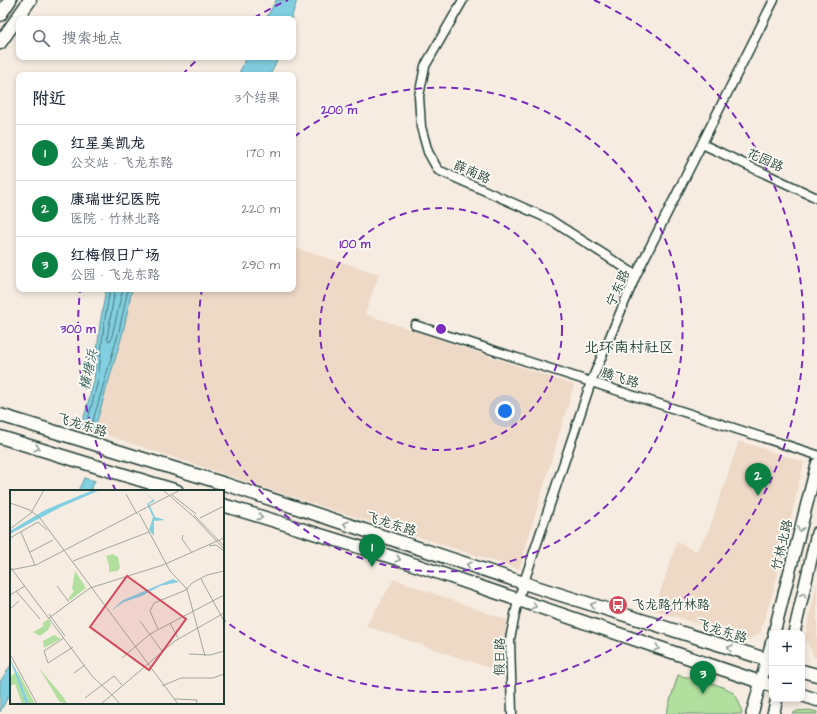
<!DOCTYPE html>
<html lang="zh">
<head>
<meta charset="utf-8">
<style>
  :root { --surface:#fff; --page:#f2f2f3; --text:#1f2937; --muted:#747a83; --line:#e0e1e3; --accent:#0b8043 }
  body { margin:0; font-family:"Architects Daughter","LXGW WenKai TC",sans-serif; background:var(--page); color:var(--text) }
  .controls { position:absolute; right:12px; bottom:12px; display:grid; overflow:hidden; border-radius:8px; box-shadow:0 2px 6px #0003 }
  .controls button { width:36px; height:36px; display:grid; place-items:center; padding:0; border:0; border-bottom:1px solid var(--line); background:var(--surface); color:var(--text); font:20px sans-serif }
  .you { position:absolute; left:505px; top:411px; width:14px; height:14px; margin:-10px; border:3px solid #fff; border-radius:50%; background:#1a73e8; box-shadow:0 0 0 6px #1a73e833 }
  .badge { display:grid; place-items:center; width:26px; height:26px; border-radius:50%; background:var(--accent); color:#fff; font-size:13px; font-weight:700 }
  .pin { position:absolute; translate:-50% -33px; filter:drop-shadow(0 1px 2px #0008) }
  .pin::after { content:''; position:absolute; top:21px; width:14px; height:12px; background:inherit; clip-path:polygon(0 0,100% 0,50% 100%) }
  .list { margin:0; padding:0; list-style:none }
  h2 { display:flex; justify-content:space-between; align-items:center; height:52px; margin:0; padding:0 16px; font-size:17px }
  h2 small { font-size:13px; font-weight:400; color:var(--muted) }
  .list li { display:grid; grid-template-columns:26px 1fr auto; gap:12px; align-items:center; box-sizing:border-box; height:56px; padding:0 16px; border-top:1px solid var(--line) }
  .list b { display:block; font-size:15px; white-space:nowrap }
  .list p { margin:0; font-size:13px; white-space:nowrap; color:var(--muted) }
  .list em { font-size:13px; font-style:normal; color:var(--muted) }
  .icon { flex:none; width:22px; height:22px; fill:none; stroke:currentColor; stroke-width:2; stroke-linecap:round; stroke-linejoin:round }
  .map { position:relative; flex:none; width:817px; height:714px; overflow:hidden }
  .search { position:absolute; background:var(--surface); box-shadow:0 2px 6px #0003; left:16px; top:16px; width:280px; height:44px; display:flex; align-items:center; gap:10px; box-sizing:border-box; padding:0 14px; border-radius:8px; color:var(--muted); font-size:15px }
  .panel { position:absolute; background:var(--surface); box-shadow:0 2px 6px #0003; left:16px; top:72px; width:280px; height:220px; border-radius:8px }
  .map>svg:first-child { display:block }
  .built { fill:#eed9c7 }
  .green { fill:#b1df9e; stroke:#688e69 }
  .water { fill:#82cfe1; stroke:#5a959c }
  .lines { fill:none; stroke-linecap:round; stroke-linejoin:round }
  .shore { stroke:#477779; stroke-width:1 }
  .street-casing { stroke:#1f3d34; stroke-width:11 }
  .secondary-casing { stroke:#1f3d34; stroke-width:14 }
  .primary-casing { stroke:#1f3d34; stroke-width:15 }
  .street { stroke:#fdfcf7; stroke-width:8 }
  .secondary { stroke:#fdfcf7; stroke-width:11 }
  .primary { stroke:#fdfcf7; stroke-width:12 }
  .oneway { stroke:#8e9c96 }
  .ring { fill:none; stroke:#7b2cbf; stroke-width:2; stroke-dasharray:7 5 }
  .labels { text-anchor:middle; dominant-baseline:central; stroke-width:3.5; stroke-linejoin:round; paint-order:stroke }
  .street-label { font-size:13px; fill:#1f3d34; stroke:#fdfcf7 }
  .poi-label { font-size:13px; fill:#1f3d34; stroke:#fdfcf7; text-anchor:start }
  .water-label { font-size:14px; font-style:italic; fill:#38625f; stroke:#fdfcf7 }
  .quarter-label { font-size:15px; fill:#1f3d34; stroke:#fdfcf7 }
  .inset-road { fill:none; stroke:#a0a69c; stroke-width:1 }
  .view { fill:#d1495b; fill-opacity:0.15; stroke:#d1495b; stroke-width:2 }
  .inset-edge { fill:none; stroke:#1f3d34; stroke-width:2 }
  .centre { fill:#7b2cbf; stroke:#fdfcf7; stroke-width:2 }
  .ring-label { font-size:12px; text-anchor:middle; font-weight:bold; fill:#7b2cbf; stroke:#fdfcf7; stroke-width:3.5; stroke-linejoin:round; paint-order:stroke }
</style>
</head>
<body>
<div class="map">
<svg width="817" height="714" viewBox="0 0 817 714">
  <rect width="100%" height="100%" fill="#f6ece1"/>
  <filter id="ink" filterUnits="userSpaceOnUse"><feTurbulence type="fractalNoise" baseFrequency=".025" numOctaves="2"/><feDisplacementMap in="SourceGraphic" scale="8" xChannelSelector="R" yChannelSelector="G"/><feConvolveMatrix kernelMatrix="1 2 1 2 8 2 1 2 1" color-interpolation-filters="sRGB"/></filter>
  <g filter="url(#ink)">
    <path class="built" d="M 293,247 L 379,274 L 365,314 L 574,385 L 519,569 L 308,502 L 94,431 L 123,332 L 132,289 L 293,289 Z
      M 739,441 L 804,462 L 774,589 L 760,633 L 748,640 L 654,610 L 677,542 L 696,551 L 709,530 Z
      M 394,579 L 507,620 L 504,639 L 507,674 L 366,626 Z
      M 817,582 L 817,658 L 814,657 L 805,637 Z"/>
    <path class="green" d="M 678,675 C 690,678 725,685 732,692 C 738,697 741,706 742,714 L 666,714 Z
      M 809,710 L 817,712 L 817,714 L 792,714 L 797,711 Z"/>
    <path class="water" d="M 276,0 L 297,0 L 291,19 L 266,19 Z
      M 247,57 L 279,57 L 270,75 L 238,75 Z
      M 106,289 L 132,289 L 123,332 L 94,431 L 81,428 L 94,381 L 100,324 Z
      M 84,478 L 95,481 L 90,491 L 78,491 Z
      M 11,665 L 11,691 L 0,712 L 0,682 Z"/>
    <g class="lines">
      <path class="shore" d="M 110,289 L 104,324 L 98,381 L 87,423 L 90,426 L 92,424 L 119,331 L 128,289
        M 115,289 L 107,339 L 109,341 L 111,340 L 123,289"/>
      <g class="street-casing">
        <path id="street" d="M 463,0 L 425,66 L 419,96 L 421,127 L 428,152 L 438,170 L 549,219 L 636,275
          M 702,144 L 817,198
          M 415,325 L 817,455
          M 512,714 L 510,639 L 518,600 L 591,382 L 636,275 L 774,0"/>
      </g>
      <g class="secondary-casing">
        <path id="secondary" d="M 774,633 L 817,464
          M 794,633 L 817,533
          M 752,714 L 772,641
          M 773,714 L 777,699"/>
      </g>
      <g class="primary-casing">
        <path id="primary" d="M 0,15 L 10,0
          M 0,43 L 30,0
          M 0,415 L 225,484 L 539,588 L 772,661
          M 0,437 L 177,491
          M 223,505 L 398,559 L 772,686
          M 802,671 L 817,675
          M 802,695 L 817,700"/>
      </g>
      <use href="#street" class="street"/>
      <use href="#secondary" class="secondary"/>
      <use href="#primary" class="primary"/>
    </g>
    <defs><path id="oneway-chevron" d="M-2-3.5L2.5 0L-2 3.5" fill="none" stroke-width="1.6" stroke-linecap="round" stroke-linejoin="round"/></defs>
    <g class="oneway">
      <use href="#oneway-chevron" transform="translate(37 448) rotate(17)"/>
      <use href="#oneway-chevron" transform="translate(260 517) rotate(17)"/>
      <use href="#oneway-chevron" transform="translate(346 524) rotate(-162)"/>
      <use href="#oneway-chevron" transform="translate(800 529) rotate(104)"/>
      <use href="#oneway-chevron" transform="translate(398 559) rotate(18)"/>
      <use href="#oneway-chevron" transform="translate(469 565) rotate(-162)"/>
      <use href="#oneway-chevron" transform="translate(803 595) rotate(-77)"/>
      <use href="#oneway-chevron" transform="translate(593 605) rotate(-163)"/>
      <use href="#oneway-chevron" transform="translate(534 606) rotate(19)"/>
      <use href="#oneway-chevron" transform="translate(657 648) rotate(19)"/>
      <use href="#oneway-chevron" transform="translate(730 648) rotate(-163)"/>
    </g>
  </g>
  <g class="ring">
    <circle cx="441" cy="329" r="121"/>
    <path d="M294 137A242 242 0 1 1 202 289"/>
    <path d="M116 491A363 363 0 0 1 80 291M182 75A363 363 0 0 1 200 57M254 18A363 363 0 0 1 288 0M594 0A363 363 0 1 1 225 621"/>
  </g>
  <defs>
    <g id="bus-disc" transform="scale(1)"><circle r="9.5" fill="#d1495b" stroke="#fdfcf7"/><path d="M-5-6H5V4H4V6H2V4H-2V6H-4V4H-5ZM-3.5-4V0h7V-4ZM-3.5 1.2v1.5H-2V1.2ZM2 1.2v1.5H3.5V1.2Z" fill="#fff"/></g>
  </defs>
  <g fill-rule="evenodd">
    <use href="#bus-disc" x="618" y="605"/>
  </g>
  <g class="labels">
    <g class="street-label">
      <text transform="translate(765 160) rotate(25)">花园路</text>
      <text transform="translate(472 172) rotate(24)">薛南路</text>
      <text transform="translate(618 288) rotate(-66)">宁东路</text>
      <text transform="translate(620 378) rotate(18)">腾飞路</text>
      <text transform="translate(82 425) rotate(17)">飞龙东路</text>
      <text transform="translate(391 524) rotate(18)">飞龙东路</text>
      <text transform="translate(782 545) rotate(-76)">竹林北路</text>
      <text transform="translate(722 631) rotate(17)">飞龙东路</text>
      <text transform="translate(500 657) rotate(-89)">假日路</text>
    </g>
    <g class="poi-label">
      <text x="632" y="605">飞龙路竹林路</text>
    </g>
    <g class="water-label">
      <text transform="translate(89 370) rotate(-78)">横塘浜</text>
    </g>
    <g class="quarter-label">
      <text x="629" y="347">北环南村社区</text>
    </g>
  </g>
  <g transform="translate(10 490)">
    <rect width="214" height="214" fill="#f6ece1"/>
    <path d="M 103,64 L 108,67 L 110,78 L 107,81 L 99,82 L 99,75 L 96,66 ZM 65,81 L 76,98 L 60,110 L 58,109 L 64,101 L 62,99 ZM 38,129 L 41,134 L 38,140 L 30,146 L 23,142 L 34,136 L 32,134 ZM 44,145 L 51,149 L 34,158 L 33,151 ZM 29,178 L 54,208 L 57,214 L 49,211 ZM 7,182 L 8,182 L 25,214 L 19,214 ZM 5,183 L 9,195 L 16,214 L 12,214 L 5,194 L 0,196 L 0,187 Z" fill="#b1df9e"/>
    <path d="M 83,0 L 90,0 L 51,17 L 0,44 L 0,41 L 35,20 ZM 132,0 L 145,11 L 139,14 L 145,27 L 155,30 L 144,31 L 144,46 L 139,40 L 143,27 L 137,14 L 143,10 ZM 163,89 L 169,92 L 150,96 L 132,106 L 114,112 L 101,121 L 113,110 ZM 0,169 L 6,180 L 19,214 L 15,212 Z" fill="#82cfe1"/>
    <path class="inset-road" d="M 153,0 L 183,26 L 214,59M 116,4 L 127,24M 162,5 L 186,24M 0,13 L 20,20 L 30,28 L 168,214M 129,23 L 160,81 L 177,99 L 195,166M 184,25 L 214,56M 190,28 L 214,16M 0,39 L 21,23 L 34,0M 11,42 L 25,75M 173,45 L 172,49 L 182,63M 0,48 L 28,32 L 37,40M 199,56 L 206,55 L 214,61M 20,62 L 43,50M 63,71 L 139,42M 1,78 L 82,186 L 102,205M 0,80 L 26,75 L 170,0M 191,89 L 214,131M 47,96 L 59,112M 6,101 L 30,129M 0,105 L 15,96M 0,119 L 9,111M 39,124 L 55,146M 39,128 L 80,98 L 153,75 L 214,48M 130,131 L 152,161M 160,133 L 168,148M 148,139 L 140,121 L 144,113 L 176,100 L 182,93 L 197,85 L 214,81M 54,148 L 34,161 L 38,173 L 63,157M 0,164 L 27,214M 179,164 L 200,165 L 214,161M 112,168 L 140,144 L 214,105M 64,183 L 75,175M 152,196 L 171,188 L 203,188 L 214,184M 102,205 L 110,214M 75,208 L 104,186 L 112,195M 165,209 L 187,210 L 186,214M 91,214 L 165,151 L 214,123"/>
    <path class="view" d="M 117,86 L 176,129 L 139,180 L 80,137 Z"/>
    <rect width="214" height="214" class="inset-edge"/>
  </g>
  <circle cx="441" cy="329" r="6" class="centre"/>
  <g class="ring-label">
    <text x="339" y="114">200 m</text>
    <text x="355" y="248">100 m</text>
    <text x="78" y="333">300 m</text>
  </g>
</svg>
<div class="controls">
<button>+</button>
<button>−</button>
</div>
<div class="you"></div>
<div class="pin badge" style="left:372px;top:567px">1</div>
<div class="pin badge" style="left:758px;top:496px">2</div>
<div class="pin badge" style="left:703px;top:694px">3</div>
<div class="search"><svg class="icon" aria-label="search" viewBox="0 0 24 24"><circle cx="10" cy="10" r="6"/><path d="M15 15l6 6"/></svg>搜索地点</div>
<section class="panel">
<h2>附近<small>3个结果</small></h2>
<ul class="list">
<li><span class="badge">1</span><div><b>红星美凯龙</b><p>公交站 · 飞龙东路</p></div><em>170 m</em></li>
<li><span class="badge">2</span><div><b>康瑞世纪医院</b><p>医院 · 竹林北路</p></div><em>220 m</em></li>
<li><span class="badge">3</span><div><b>红梅假日广场</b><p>公园 · 飞龙东路</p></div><em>290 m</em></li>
</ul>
</section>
</div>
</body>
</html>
